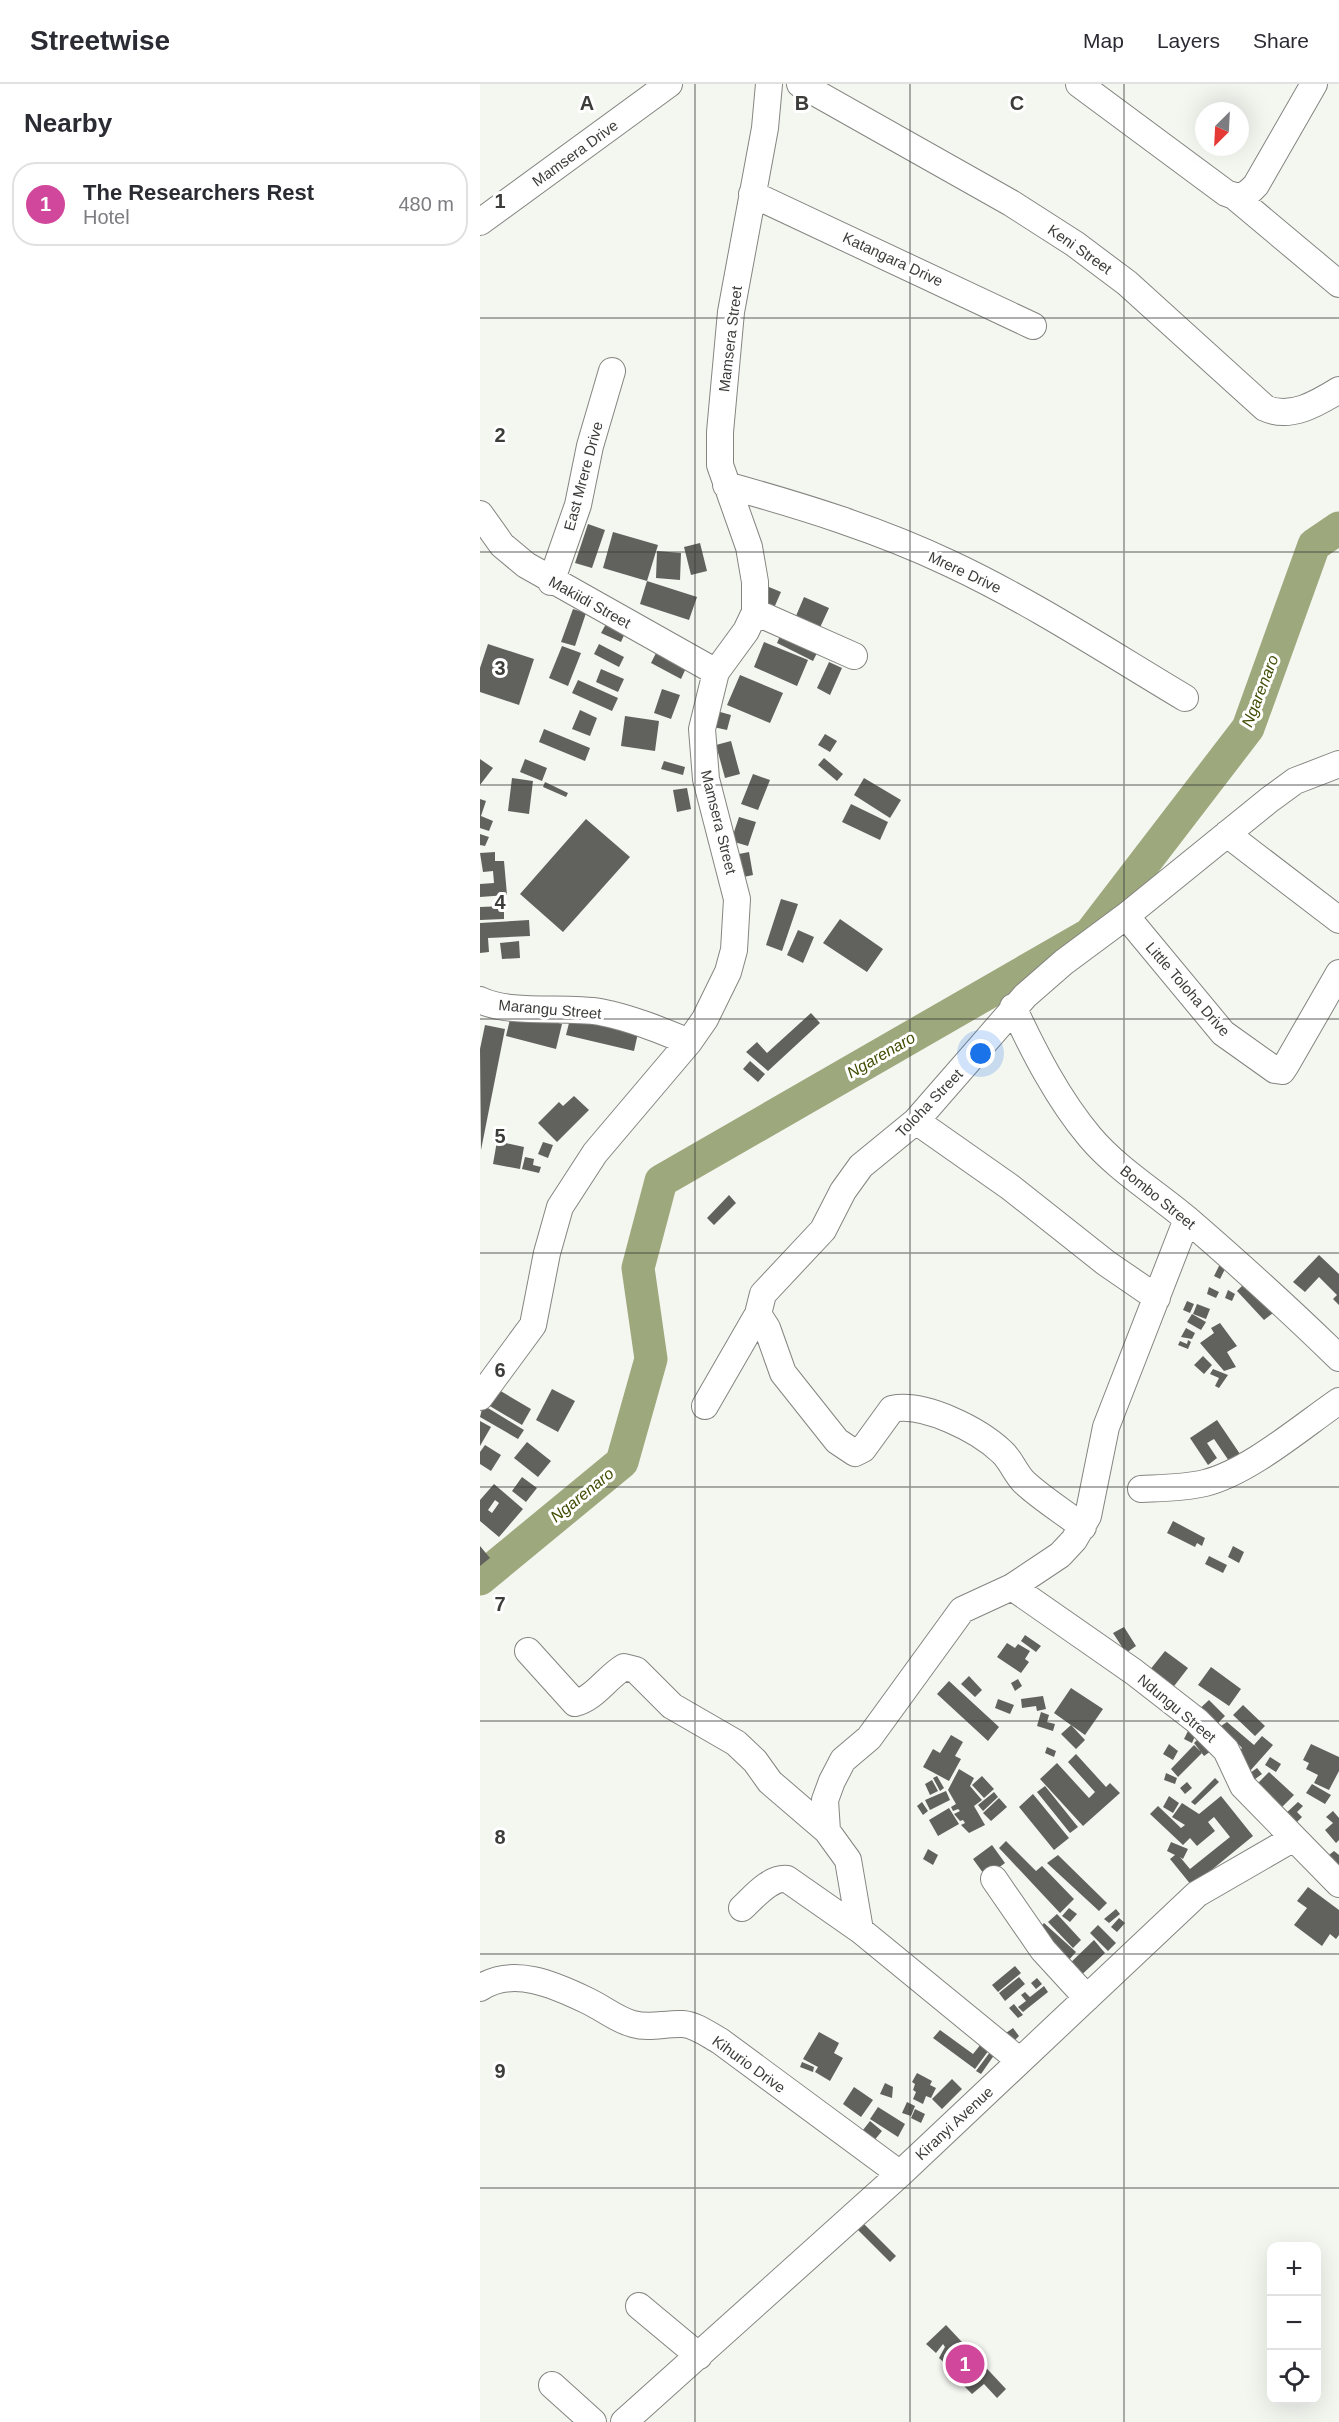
<!DOCTYPE html>
<html lang="en">
<head>
<meta charset="utf-8">
<style>
  :root { --surface:#fff; --page:#f7f7f7; --text:#2b2b33; --muted:#7c7c81; --line:#e1e1e2; --accent:#0f766e }
  body { margin:0; font-family:Helvetica,sans-serif; background:var(--page); color:var(--text) }
  .controls { position:absolute; right:18px; bottom:18px; display:grid; overflow:hidden; border-radius:12px; box-shadow:0 6px 24px #0002 }
  .controls button { width:54px; height:54px; display:grid; place-items:center; padding:0; border:0; border-bottom:2px solid var(--line); background:var(--surface); color:var(--text); font:30px sans-serif }
  .compass { position:absolute; left:715px; top:18px; width:54px; height:54px; border-radius:50%; background:var(--surface); box-shadow:0 6px 24px #0002; rotate:204deg }
  .you { position:absolute; left:501px; top:970px; width:21px; height:21px; margin:-15px; border:4px solid #fff; border-radius:50%; background:#1a73e8; box-shadow:0 0 0 9px #1a73e833 }
  .badge { display:grid; place-items:center; width:39px; height:39px; border-radius:50%; background:var(--accent); color:#fff; font-size:20px; font-weight:700 }
  .pin { position:absolute; translate:-50% -50%; border:3px solid #fff; box-shadow:0 2px 6px #0006 }
  .list { margin:0; padding:0; list-style:none }
  h2 { display:flex; justify-content:space-between; align-items:center; height:78px; margin:0; padding:0 24px; font-size:26px }
  h2 small { font-size:20px; font-weight:400; color:var(--muted) }
  .list li { display:grid; grid-template-columns:39px 1fr auto; gap:18px; align-items:center; box-sizing:border-box; height:84px; margin:0 12px 12px; padding:0 12px; border:2px solid var(--line); border-radius:24px }
  .list b { display:block; font-size:22px; white-space:nowrap }
  .list p { margin:0; font-size:20px; white-space:nowrap; color:var(--muted) }
  .list em { font-size:20px; font-style:normal; color:var(--muted) }
  .icon { flex:none; width:33px; height:33px; fill:none; stroke:currentColor; stroke-width:2; stroke-linecap:round; stroke-linejoin:round }
  .map { position:relative; flex:none; width:859px; height:2338px; overflow:hidden }
  header { display:flex; align-items:center; gap:36px; box-sizing:border-box; height:84px; padding:0 30px; background:var(--surface); border-bottom:2px solid var(--line) }
  header strong { font-size:28px }
  nav { display:flex; gap:33px; margin-inline-start:auto; font-size:21px }
  main { display:flex }
  aside { flex:1; background:var(--surface) }
  .map>svg:first-child { display:block }
  .lines { fill:none; stroke-linecap:round; stroke-linejoin:round }
  .river { stroke:#9ea87d; stroke-width:33 }
  .building { fill:#61625e; fill-rule:evenodd }
  .minor-casing { stroke:#848580; stroke-width:28 }
  .minor { stroke:#fff; stroke-width:26 }
  .grid { fill:none; stroke:#3c3c3a; stroke-width:1.5; stroke-opacity:0.55 }
  .labels { text-anchor:middle; dominant-baseline:central; stroke-width:6; stroke-linejoin:round; paint-order:stroke }
  .street-label { font-size:15px; fill:#3c3c3a; stroke:#fff }
  .water-label { font-size:16px; font-style:italic; fill:#434e05; stroke:#fff }
  .grid-label { font-size:20px; text-anchor:middle; font-weight:bold; fill:#3c3c3a; stroke:#fff; stroke-width:6; stroke-linejoin:round; paint-order:stroke }
</style>
</head>
<body>
<header>
<strong>Streetwise</strong>
<nav><a>Map</a><a>Layers</a><a>Share</a></nav>
</header>
<main>
<aside>
<h2>Nearby<small></small></h2>
<ul class="list">
<li><span class="badge" style="background:#d1479c">1</span><div><b>The Researchers Rest</b><p>Hotel</p></div><em>480 m</em></li>
</ul>
</aside>
<div class="map">
<svg width="859" height="2338" viewBox="0 0 859 2338">
  <rect width="100%" height="100%" fill="#f4f6f0"/>
  <g class="lines">
    <path class="river" d="M 0,1495 L 142,1378 L 171,1275 L 158,1184 L 181,1097 L 610,850 L 768,644 L 834,461 L 859,444"/>
  </g>
  <path class="building" d="M 108,440 L 125,446 L 112,484 L 95,479 Z
    M 133,448 L 178,461 L 167,497 L 217,513 L 209,536 L 160,520 L 167,497 L 123,484 Z
    M 220,459 L 227,487 L 211,491 L 204,463 Z
    M 177,467 L 201,469 L 200,496 L 176,494 Z
    M 289,503 L 301,508 L 294,524 L 282,519 Z
    M 324,513 L 349,524 L 337,550 L 313,539 Z
    M 93,525 L 106,529 L 95,562 L 81,558 Z
    M 126,540 L 145,549 L 141,558 L 121,549 Z
    M 300,552 L 337,569 L 333,577 L 297,559 Z
    M 284,558 L 328,576 L 317,602 L 274,583 Z
    M 8,560 L 54,575 L 39,621 L 0,608 L 0,584 Z
    M 119,560 L 144,573 L 139,583 L 114,570 Z
    M 82,562 L 101,569 L 88,602 L 69,594 Z
    M 177,567 L 207,582 L 201,595 L 171,579 Z
    M 349,578 L 362,584 L 350,611 L 337,604 Z
    M 121,585 L 144,595 L 138,608 L 116,598 Z
    M 260,591 L 303,609 L 290,639 L 247,621 Z
    M 98,596 L 138,614 L 132,627 L 92,609 Z
    M 182,605 L 200,611 L 191,635 L 174,629 Z
    M 100,626 L 117,634 L 110,652 L 92,645 Z
    M 233,626 L 251,631 L 247,646 L 229,642 Z
    M 145,632 L 179,637 L 175,667 L 141,662 Z
    M 64,645 L 110,664 L 105,677 L 59,658 Z
    M 345,650 L 357,657 L 350,668 L 338,661 Z
    M 251,657 L 260,690 L 245,694 L 236,661 Z
    M 344,674 L 363,690 L 357,697 L 338,681 Z
    M 0,675 L 13,684 L 0,701 Z
    M 45,675 L 67,684 L 62,697 L 40,688 Z
    M 184,677 L 205,683 L 203,691 L 181,685 Z
    M 273,690 L 290,696 L 278,726 L 261,720 Z
    M 32,694 L 53,697 L 49,730 L 28,727 Z
    M 384,694 L 421,716 L 410,734 L 374,711 Z
    M 65,698 L 88,709 L 86,713 L 63,703 Z
    M 207,704 L 211,725 L 197,728 L 193,706 Z
    M 0,715 L 6,717 L 1,732 L 13,737 L 9,747 L 0,744 Z
    M 371,720 L 408,738 L 400,756 L 362,738 Z
    M 259,733 L 276,738 L 268,762 L 251,757 Z
    M 106,735 L 150,773 L 83,848 L 40,810 Z
    M 0,750 L 9,753 L 5,762 L 0,761 Z
    M 15,768 L 15,777 L 24,777 L 27,811 L 0,813 L 0,800 L 14,799 L 13,787 L 3,788 L 0,769 Z
    M 269,768 L 273,791 L 259,794 L 254,771 Z
    M 301,815 L 318,820 L 302,867 L 286,861 Z
    M 24,822 L 24,835 L 0,836 L 0,823 Z
    M 360,835 L 403,865 L 387,888 L 343,859 Z
    M 49,836 L 50,852 L 8,854 L 9,868 L 0,869 L 0,839 Z
    M 318,846 L 334,853 L 323,879 L 307,871 Z
    M 39,857 L 40,874 L 22,875 L 20,859 Z
    M 32,927 L 82,940 L 76,965 L 26,952 Z
    M 92,927 L 158,949 L 154,967 L 86,951 Z
    M 331,929 L 340,939 L 288,987 L 266,968 L 277,958 L 287,969 Z
    M 5,941 L 25,945 L 1,1066 L 0,965 Z
    M 270,977 L 285,990 L 278,998 L 263,985 Z
    M 94,1012 L 109,1026 L 77,1058 L 58,1039 L 79,1018 L 83,1022 Z
    M 17,1057 L 44,1063 L 40,1085 L 13,1080 Z
    M 63,1058 L 73,1061 L 68,1074 L 58,1070 Z
    M 45,1073 L 54,1075 L 53,1081 L 61,1083 L 59,1089 L 42,1085 Z
    M 249,1111 L 256,1119 L 234,1141 L 227,1134 Z
    M 839,1171 L 859,1190 L 859,1221 L 853,1215 L 857,1211 L 839,1193 L 825,1208 L 813,1198 Z
    M 740,1180 L 746,1183 L 740,1195 L 734,1192 Z
    M 765,1199 L 793,1229 L 784,1236 L 757,1207 Z
    M 729,1203 L 739,1208 L 736,1214 L 727,1210 Z
    M 748,1206 L 755,1210 L 752,1217 L 745,1214 Z
    M 707,1217 L 714,1220 L 710,1229 L 703,1226 Z
    M 717,1220 L 730,1225 L 726,1235 L 713,1230 Z
    M 712,1230 L 726,1238 L 721,1246 L 707,1238 Z
    M 740,1239 L 757,1262 L 747,1268 L 756,1283 L 744,1287 L 720,1259 L 734,1249 L 731,1244 Z
    M 706,1244 L 715,1249 L 712,1255 L 701,1253 Z
    M 708,1256 L 711,1258 L 708,1265 L 698,1261 L 700,1257 L 707,1260 Z
    M 723,1272 L 732,1281 L 724,1290 L 714,1281 Z
    M 733,1285 L 748,1291 L 739,1304 L 735,1302 L 739,1294 L 730,1290 Z
    M 12,1302 L 51,1325 L 42,1341 L 3,1318 Z
    M 72,1305 L 95,1317 L 78,1348 L 56,1336 Z
    M 3,1321 L 44,1346 L 38,1355 L 0,1333 Z
    M 737,1336 L 760,1370 L 749,1377 L 734,1355 L 727,1359 L 737,1374 L 728,1381 L 710,1354 Z
    M 0,1337 L 11,1343 L 0,1362 Z
    M 47,1358 L 71,1377 L 58,1393 L 34,1374 Z
    M 5,1361 L 21,1371 L 11,1387 L 0,1380 L 0,1368 Z
    M 42,1393 L 57,1404 L 46,1418 L 32,1407 Z
    M 14,1400 L 43,1425 L 19,1453 L 0,1437 L 0,1416 ZM 15,1416 L 19,1419 L 12,1429 L 8,1426 Z
    M 693,1437 L 725,1454 L 722,1462 L 717,1459 L 715,1463 L 687,1449 Z
    M 0,1462 L 10,1474 L 0,1482 Z
    M 753,1462 L 764,1468 L 759,1479 L 748,1473 Z
    M 729,1472 L 747,1481 L 743,1489 L 725,1480 Z
    M 644,1543 L 656,1562 L 646,1569 L 633,1549 Z
    M 545,1551 L 561,1562 L 556,1568 L 541,1557 Z
    M 527,1559 L 535,1564 L 538,1560 L 550,1567 L 545,1575 L 549,1578 L 541,1589 L 517,1573 Z
    M 685,1567 L 708,1584 L 688,1610 L 665,1592 Z
    M 731,1583 L 761,1605 L 749,1622 L 718,1601 Z
    M 489,1592 L 502,1606 L 495,1613 L 481,1600 Z
    M 538,1595 L 542,1602 L 535,1607 L 531,1599 Z
    M 469,1597 L 519,1643 L 508,1657 L 457,1610 Z
    M 591,1604 L 623,1625 L 605,1651 L 574,1629 Z
    M 563,1612 L 566,1625 L 557,1627 L 556,1622 L 542,1624 L 541,1615 Z
    M 518,1615 L 534,1621 L 530,1630 L 515,1624 Z
    M 729,1616 L 745,1632 L 732,1645 L 715,1629 Z
    M 763,1621 L 785,1642 L 775,1652 L 753,1631 Z
    M 561,1628 L 569,1631 L 567,1638 L 575,1640 L 573,1647 L 557,1642 Z
    M 747,1638 L 774,1661 L 782,1652 L 793,1661 L 770,1687 L 754,1673 L 762,1664 L 741,1642 Z
    M 591,1641 L 605,1656 L 596,1665 L 581,1650 Z
    M 708,1647 L 716,1650 L 712,1659 L 704,1655 Z
    M 471,1651 L 483,1658 L 475,1672 L 481,1675 L 469,1697 L 443,1683 L 453,1665 L 460,1669 Z
    M 720,1653 L 731,1667 L 724,1672 L 714,1659 Z
    M 689,1660 L 698,1667 L 693,1676 L 683,1670 Z
    M 831,1660 L 859,1673 L 859,1687 L 849,1706 L 834,1699 L 838,1691 L 826,1685 L 829,1679 L 823,1676 Z
    M 714,1661 L 722,1669 L 698,1693 L 691,1685 Z
    M 567,1663 L 576,1667 L 574,1673 L 565,1669 Z
    M 596,1670 L 626,1703 L 630,1699 L 640,1709 L 603,1742 L 560,1695 L 577,1679 L 609,1714 L 615,1708 L 588,1678 Z
    M 790,1673 L 801,1680 L 796,1688 L 785,1681 Z
    M 777,1684 L 782,1690 L 771,1698 L 766,1692 Z
    M 479,1685 L 494,1694 L 490,1702 L 502,1716 L 494,1722 L 505,1741 L 489,1749 L 481,1741 L 485,1739 L 483,1736 L 480,1737 L 474,1730 L 480,1727 L 478,1725 L 473,1727 L 471,1723 L 476,1720 L 468,1706 Z
    M 789,1688 L 814,1711 L 799,1726 L 774,1703 Z
    M 686,1689 L 697,1694 L 695,1700 L 684,1696 Z
    M 457,1692 L 464,1704 L 460,1707 L 453,1694 Z
    M 502,1692 L 514,1705 L 504,1714 L 492,1701 Z
    M 735,1694 L 739,1698 L 715,1721 L 711,1718 Z
    M 452,1696 L 458,1707 L 450,1711 L 445,1700 Z
    M 707,1698 L 712,1704 L 705,1710 L 700,1704 Z
    M 832,1700 L 851,1711 L 845,1720 L 826,1709 Z
    M 565,1702 L 598,1743 L 590,1749 L 557,1708 Z
    M 466,1707 L 470,1716 L 450,1726 L 445,1716 Z
    M 514,1708 L 518,1713 L 503,1727 L 498,1721 Z
    M 553,1710 L 589,1754 L 574,1766 L 539,1723 Z
    M 689,1712 L 699,1719 L 693,1729 L 683,1723 Z
    M 741,1712 L 773,1752 L 712,1802 L 690,1775 L 695,1771 L 687,1767 L 691,1758 L 708,1765 L 703,1775 L 700,1773 L 710,1785 L 750,1753 L 734,1733 L 728,1738 L 735,1747 L 717,1762 L 710,1754 L 703,1761 L 670,1730 L 678,1722 L 701,1744 L 705,1741 L 692,1733 L 702,1719 L 719,1730 Z
    M 519,1714 L 527,1723 L 511,1737 L 503,1729 Z
    M 442,1718 L 448,1727 L 443,1731 L 437,1722 Z
    M 818,1718 L 823,1722 L 817,1728 L 822,1733 L 814,1741 L 804,1731 Z
    M 469,1724 L 479,1740 L 458,1752 L 449,1736 Z
    M 853,1727 L 859,1734 L 859,1756 L 856,1759 L 845,1746 L 853,1739 L 846,1733 Z
    M 526,1757 L 556,1787 L 562,1782 L 594,1815 L 580,1829 L 519,1764 Z
    M 512,1761 L 525,1779 L 506,1793 L 493,1775 Z
    M 448,1765 L 458,1771 L 453,1781 L 443,1775 Z
    M 854,1767 L 859,1771 L 859,1783 L 844,1775 Z
    M 578,1771 L 627,1819 L 619,1827 L 567,1779 Z
    M 828,1803 L 859,1826 L 859,1851 L 856,1855 L 850,1850 L 842,1862 L 814,1841 L 827,1824 L 817,1817 Z
    M 589,1824 L 597,1830 L 590,1838 L 582,1832 Z
    M 636,1825 L 640,1830 L 629,1839 L 624,1835 Z
    M 577,1830 L 601,1856 L 593,1864 L 568,1838 Z
    M 639,1834 L 645,1839 L 637,1848 L 631,1843 Z
    M 564,1839 L 596,1868 L 587,1878 L 555,1849 Z
    M 618,1841 L 636,1859 L 628,1867 L 610,1849 Z
    M 614,1856 L 625,1869 L 596,1896 L 585,1884 Z
    M 535,1882 L 541,1889 L 518,1908 L 512,1901 Z
    M 539,1893 L 545,1900 L 525,1917 L 519,1909 Z
    M 557,1894 L 562,1900 L 556,1905 L 551,1899 Z
    M 564,1902 L 568,1908 L 543,1928 L 538,1923 L 546,1917 L 541,1911 L 545,1908 L 550,1913 Z
    M 534,1920 L 543,1931 L 538,1934 L 529,1924 Z
    M 533,1944 L 539,1952 L 533,1958 L 526,1949 Z
    M 460,1946 L 493,1970 L 501,1960 L 509,1966 L 495,1985 L 453,1954 Z
    M 339,1948 L 359,1959 L 354,1969 L 363,1974 L 350,1997 L 335,1988 L 338,1983 L 323,1975 Z
    M 513,1964 L 517,1967 L 501,1990 L 496,1987 Z
    M 322,1978 L 334,1983 L 333,1988 L 320,1983 Z
    M 437,1989 L 452,1997 L 450,2001 L 456,2004 L 451,2014 L 446,2012 L 443,2020 L 433,2015 L 436,2008 L 433,2006 L 435,2000 L 432,1998 Z
    M 472,1995 L 482,2005 L 462,2025 L 452,2015 Z
    M 405,1999 L 413,2003 L 412,2014 L 400,2010 Z
    M 374,2003 L 393,2016 L 381,2033 L 363,2020 Z
    M 427,2018 L 435,2022 L 431,2032 L 422,2029 Z
    M 398,2023 L 425,2040 L 418,2053 L 390,2035 Z
    M 435,2025 L 445,2030 L 441,2039 L 431,2034 Z
    M 390,2037 L 402,2047 L 388,2064 L 376,2055 Z
    M 382,2138 L 416,2172 L 410,2178 L 376,2144 Z
    M 466,2241 L 526,2305 L 517,2314 L 504,2300 L 492,2310 L 484,2302 L 490,2289 L 487,2286 L 481,2294 L 459,2274 L 465,2263 L 463,2260 L 456,2269 L 446,2260 Z"/>
  <g class="lines">
    <g class="minor-casing">
      <path id="minor" d="M 320,0 L 531,119 L 595,160 L 647,199 L 785,324 C 810,336 838,319 859,306
        M 599,0 L 746,109 C 761,115 766,112 776,101 L 834,0
        M 272,110 L 553,242
        M 754,112 L 859,200
        M 0,138 L 189,0
        M 246,401 C 322,422 400,446 471,480 C 552,518 628,568 705,614
        M 0,430 L 22,461 L 46,481 L 236,588
        M 71,498 L 98,421 L 110,362 L 132,287
        M 275,528 L 374,572
        M 747,750 L 859,836
        M 646,832 L 743,949 L 795,986 L 802,987 L 806,981 L 859,889
        M 0,916 C 31,931 84,922 120,928 C 151,934 180,946 209,958
        M 533,923 C 554,968 578,1015 610,1053 C 637,1085 675,1108 707,1135 C 759,1180 810,1226 859,1274
        M 436,1037 L 530,1103 L 626,1179 L 677,1214
        M 0,1313 L 53,1241 L 67,1169 L 80,1123 L 115,1069 L 209,958 L 225,935 L 248,888 L 254,866 L 257,815 L 226,695 L 222,645 L 236,588 L 266,547 L 275,528 L 275,498 L 269,463 L 240,381 L 240,348 L 251,228 L 285,44 L 289,0
        M 225,1322 L 278,1230
        M 661,1405 C 682,1404 704,1404 725,1399 C 769,1388 821,1343 859,1317
        M 603,1443 C 584,1428 562,1415 544,1398 C 535,1389 531,1376 522,1368 C 499,1346 444,1318 412,1325 L 383,1365 L 375,1369 L 357,1357 L 303,1289 L 287,1244 L 278,1230 L 283,1210 L 343,1146 L 363,1107 L 381,1082 L 436,1037 L 545,912 L 584,878 L 646,832 L 789,716 L 815,697 L 859,680
        M 532,1503 L 654,1588 L 717,1637 L 746,1666 L 763,1702 L 859,1800
        M 48,1567 L 95,1619 C 114,1615 127,1593 144,1583 L 156,1586 L 192,1622 L 256,1659 L 275,1677 L 290,1698 L 347,1747
        M 514,1795 L 563,1866 L 607,1914
        M 262,1824 C 274,1813 290,1793 307,1795 L 380,1846
        M 0,1904 C 33,1882 75,1901 108,1917 C 123,1924 137,1936 153,1940 C 170,1945 185,1939 203,1940 C 216,1941 229,1951 240,1957 L 420,2090
        M 540,1977 L 380,1846 L 368,1776 L 347,1747 L 345,1716 L 352,1697 L 363,1676 L 389,1654 L 482,1526 L 532,1503 L 580,1471 L 594,1456 L 608,1432 L 626,1343 L 707,1135
        M 159,2222 L 219,2272
        M 72,2301 L 113,2338
        M 144,2338 L 420,2090 L 717,1810 L 814,1754"/>
    </g>
    <use href="#minor" class="minor"/>
  </g>
  <path class="grid" d="M 215,0 L 215,2338M 430,0 L 430,2338M 644,0 L 644,2338M 0,234 L 859,234M 0,468 L 859,468M 0,701 L 859,701M 0,935 L 859,935M 0,1169 L 859,1169M 0,1403 L 859,1403M 0,1637 L 859,1637M 0,1870 L 859,1870M 0,2104 L 859,2104"/>
  <g class="labels">
    <g class="street-label">
      <text transform="translate(95 69) rotate(-36)">Mamsera Drive</text>
      <text transform="translate(600 165) rotate(35)">Keni Street</text>
      <text transform="translate(413 175) rotate(25)">Katangara Drive</text>
      <text transform="translate(250 255) rotate(-83)">Mamsera Street</text>
      <text transform="translate(103 392) rotate(-75)">East Mrere Drive</text>
      <text transform="translate(485 488) rotate(25)">Mrere Drive</text>
      <text transform="translate(110 518) rotate(29)">Makiidi Street</text>
      <text transform="translate(239 738) rotate(76)">Mamsera Street</text>
      <text transform="translate(708 905) rotate(49)">Little Toloha Drive</text>
      <text transform="translate(70 925) rotate(5)">Marangu Street</text>
      <text transform="translate(449 1019) rotate(-46)">Toloha Street</text>
      <text transform="translate(678 1113) rotate(39)">Bombo Street</text>
      <text transform="translate(697 1624) rotate(40)">Ndungu Street</text>
      <text transform="translate(269 1980) rotate(36)">Kihurio Drive</text>
      <text transform="translate(474 2039) rotate(-43)">Kiranyi Avenue</text>
    </g>
    <g class="water-label">
      <text transform="translate(780 607) rotate(-69)">Ngarenaro</text>
      <text transform="translate(401 971) rotate(-30)">Ngarenaro</text>
      <text transform="translate(102 1411) rotate(-39)">Ngarenaro</text>
    </g>
  </g>
  <g class="grid-label">
    <text x="107" y="26">A</text>
    <text x="322" y="26">B</text>
    <text x="537" y="26">C</text>
    <text x="20" y="124">1</text>
    <text x="20" y="358">2</text>
    <text x="20" y="591">3</text>
    <text x="20" y="825">4</text>
    <text x="20" y="1059">5</text>
    <text x="20" y="1293">6</text>
    <text x="20" y="1527">7</text>
    <text x="20" y="1760">8</text>
    <text x="20" y="1994">9</text>
  </g>
</svg>
<div class="controls">
<button>+</button>
<button>−</button>
<button><svg class="icon" aria-label="locate" viewBox="0 0 24 24"><circle cx="12" cy="12" r="6"/><path d="M12 2v4M12 18v4M2 12h4M18 12h4"/></svg></button>
</div>
<svg class="compass" viewBox="-18 -18 36 36"><path d="M0-13l5 13h-10z" fill="#e53935"/><path d="M0 13l5-13h-10z" fill="#7c7c81"/></svg>
<div class="you"></div>
<div class="pin badge" style="left:485px;top:2280px;background:#d1479c">1</div>
</div>
</main>
</body>
</html>
